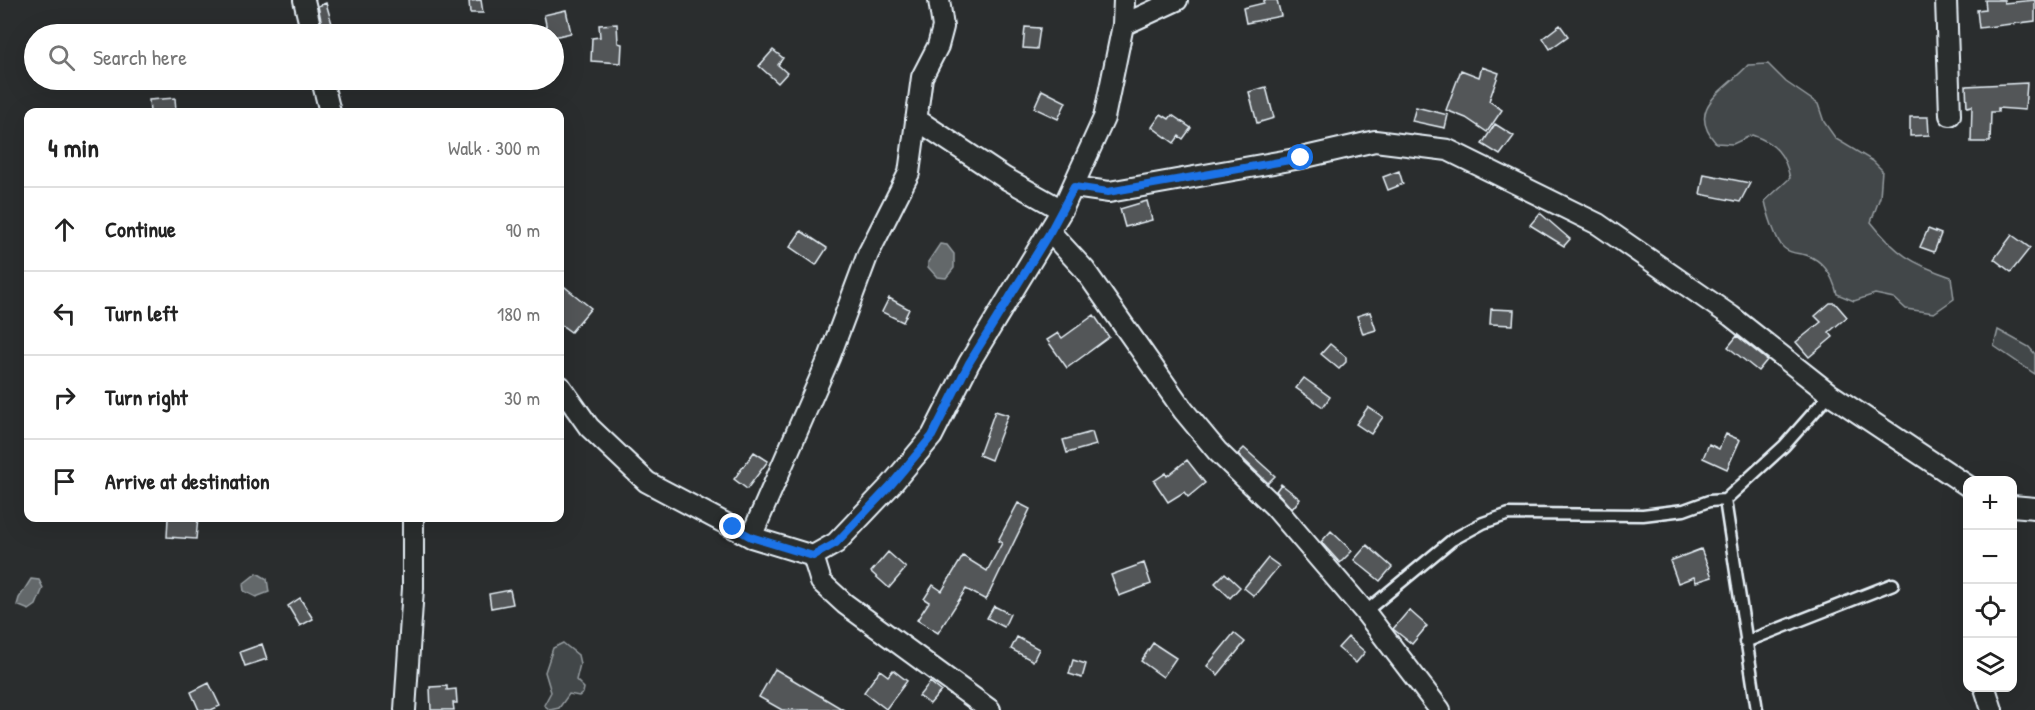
<!DOCTYPE html>
<html lang="en">
<head>
<meta charset="utf-8">
<style>
  :root { --surface:#fff; --page:#f6f6f6; --text:#222; --muted:#767676; --line:#e0e0e0 }
  body { margin:0; font-family:"Patrick Hand",sans-serif; background:var(--page); color:var(--text) }
  .controls { position:absolute; right:18px; bottom:18px; display:grid; overflow:hidden; border-radius:12px; box-shadow:0 6px 24px #0002 }
  .controls button { width:54px; height:54px; display:grid; place-items:center; padding:0; border:0; border-bottom:2px solid var(--line); background:var(--surface); color:var(--text); font:30px sans-serif }
  .stop { position:absolute; width:18px; height:18px; margin:-14px; border:4px solid #1a73e8; border-radius:50%; background:#fff }
  .stop.end { background:#1a73e8; border-color:#fff; box-shadow:0 2px 6px #0008 }
  .list { margin:0; padding:0; list-style:none }
  h2 { display:flex; justify-content:space-between; align-items:center; height:78px; margin:0; padding:0 24px; font-size:26px }
  h2 small { font-size:20px; font-weight:400; color:var(--muted) }
  .list li { display:grid; grid-template-columns:39px 1fr auto; gap:18px; align-items:center; box-sizing:border-box; height:84px; padding:0 24px; border-top:2px solid var(--line) }
  .list b { display:block; font-size:22px; white-space:nowrap }
  .list em { font-size:20px; font-style:normal; color:var(--muted) }
  .icon { flex:none; width:33px; height:33px; fill:none; stroke:currentColor; stroke-width:2; stroke-linecap:round; stroke-linejoin:round }
  .map { position:relative; flex:none; width:2035px; height:710px; overflow:hidden }
  .search { position:absolute; background:var(--surface); box-shadow:0 6px 24px #0002; left:24px; top:24px; width:540px; height:66px; display:flex; align-items:center; gap:15px; box-sizing:border-box; padding:0 21px; border-radius:33px; color:var(--muted); font-size:22px }
  .panel { position:absolute; background:var(--surface); box-shadow:0 6px 24px #0002; left:24px; top:108px; width:540px; height:414px; border-radius:12px }
  .map>svg:first-child { display:block }
  .green { fill:#424648; stroke:#959ca0; stroke-width:1.5 }
  .water { fill:#63686b; stroke:#989fa3; stroke-width:1.5 }
  .building { fill:#535759; stroke:#e8f1f8; stroke-width:1.5 }
  .lines { fill:none; stroke-linecap:round; stroke-linejoin:round }
  .service-casing { stroke:#e8f1f8; stroke-width:15 }
  .minor-casing { stroke:#e8f1f8; stroke-width:24 }
  .service { stroke:#2a2d2e; stroke-width:10 }
  .minor { stroke:#2a2d2e; stroke-width:20 }
  .route { stroke:#1a73e8; stroke-width:8 }
</style>
</head>
<body>
<div class="map">
<svg width="2035" height="710" viewBox="0 0 2035 710">
  <rect width="100%" height="100%" fill="#2a2d2e"/>
  <filter id="ink" filterUnits="userSpaceOnUse"><feTurbulence type="fractalNoise" baseFrequency=".0167" numOctaves="2"/><feDisplacementMap in="SourceGraphic" scale="12" xChannelSelector="R" yChannelSelector="G"/><feConvolveMatrix kernelMatrix="1 2 1 2 8 2 1 2 1" color-interpolation-filters="sRGB"/></filter>
  <g filter="url(#ink)">
    <path class="green" d="M 1768,64 L 1786,82 L 1818,104 L 1824,122 L 1836,139 L 1873,161 L 1882,170 L 1880,197 L 1871,222 C 1896,254 1913,264 1951,277 L 1954,299 L 1934,313 L 1906,309 L 1894,298 L 1875,294 L 1854,301 L 1837,294 C 1833,277 1825,261 1806,255 C 1798,253 1791,254 1784,248 C 1776,242 1767,211 1765,201 L 1790,178 C 1785,154 1775,143 1752,135 L 1733,144 L 1716,143 C 1684,107 1726,90 1748,65 Z
      M 1998,330 L 2029,347 L 2035,354 L 2035,374 L 1994,346 Z
      M 563,643 L 578,655 L 580,664 L 576,680 L 584,688 L 583,693 L 579,696 L 569,694 L 559,708 L 550,710 L 544,705 L 551,692 L 545,672 L 553,648 Z"/>
    <path class="water" d="M 940,244 L 947,245 L 954,254 L 954,268 L 946,278 L 937,277 L 928,267 L 928,262 Z
      M 257,573 L 267,579 L 269,592 L 256,597 L 244,591 L 243,584 Z
      M 31,579 L 39,580 L 43,588 L 36,605 L 29,610 L 17,605 L 19,598 Z"/>
    <path class="building" d="M 481,0 L 483,13 L 470,13 L 469,1 Z
      M 1264,0 L 1277,0 L 1281,16 L 1246,23 L 1243,8 L 1264,3 Z
      M 1985,0 L 2004,0 L 2004,3 L 2035,0 L 2035,21 L 1979,28 L 1977,10 L 1986,9 Z
      M 326,3 L 335,34 L 324,34 L 318,6 Z
      M 566,10 L 571,33 L 554,37 L 548,34 L 544,15 Z
      M 617,24 L 618,43 L 622,44 L 621,63 L 591,61 L 592,38 L 600,37 L 599,25 Z
      M 1560,25 L 1568,36 L 1550,49 L 1543,38 Z
      M 1025,27 L 1040,28 L 1037,49 L 1023,48 Z
      M 773,50 L 783,58 L 778,65 L 787,73 L 778,83 L 759,66 Z
      M 1482,67 L 1499,73 L 1489,101 L 1502,110 L 1487,132 L 1466,118 L 1446,110 L 1461,70 L 1479,77 Z
      M 2027,83 L 2025,110 L 1998,108 L 1998,112 L 1991,112 L 1990,142 L 1971,142 L 1972,106 L 1967,107 L 1966,86 Z
      M 1266,87 L 1274,118 L 1257,123 L 1249,92 Z
      M 1042,90 L 1066,102 L 1058,119 L 1034,108 Z
      M 175,98 L 176,111 L 150,112 L 149,100 Z
      M 1416,107 L 1448,115 L 1445,128 L 1412,121 Z
      M 1161,114 L 1169,119 L 1172,115 L 1191,128 L 1183,139 L 1179,136 L 1174,143 L 1152,127 Z
      M 1910,117 L 1928,117 L 1929,135 L 1910,136 Z
      M 1495,124 L 1514,136 L 1500,155 L 1482,144 Z
      M 1399,171 L 1403,184 L 1388,190 L 1383,177 Z
      M 1704,174 L 1750,183 L 1740,202 L 1700,194 Z
      M 1147,201 L 1152,220 L 1125,227 L 1120,209 Z
      M 1540,213 L 1570,239 L 1564,246 L 1530,225 Z
      M 1928,229 L 1941,234 L 1934,252 L 1920,247 Z
      M 801,231 L 827,248 L 816,265 L 790,247 Z
      M 2012,235 L 2030,248 L 2011,272 L 1994,259 Z
      M 560,283 L 591,308 L 571,332 L 560,324 Z
      M 889,298 L 909,309 L 903,322 L 882,312 Z
      M 1830,303 L 1835,303 L 1847,317 L 1829,332 L 1833,337 L 1809,357 L 1796,342 L 1821,322 L 1815,316 Z
      M 1491,309 L 1514,310 L 1513,325 L 1490,324 Z
      M 1370,312 L 1376,330 L 1363,334 L 1357,316 Z
      M 1094,315 L 1109,337 L 1067,368 L 1047,340 L 1058,333 L 1062,338 Z
      M 1737,336 L 1767,360 L 1758,371 L 1728,347 Z
      M 1330,344 L 1346,357 L 1346,362 L 1339,369 L 1321,354 Z
      M 1304,378 L 1330,397 L 1323,407 L 1296,388 Z
      M 1368,407 L 1383,417 L 1371,434 L 1356,424 Z
      M 995,411 L 1008,415 L 991,460 L 979,455 Z
      M 1092,432 L 1096,445 L 1067,453 L 1063,440 Z
      M 1726,434 L 1740,440 L 1727,469 L 1703,458 L 1709,444 L 1719,449 Z
      M 1244,448 L 1275,476 L 1268,483 L 1238,454 Z
      M 754,452 L 768,461 L 747,489 L 734,479 Z
      M 1187,460 L 1205,483 L 1188,497 L 1184,492 L 1168,502 L 1154,481 L 1166,473 L 1167,476 Z
      M 1281,484 L 1300,499 L 1292,509 L 1276,491 Z
      M 1018,503 L 1030,509 L 986,600 L 966,589 L 938,633 L 917,620 L 929,602 L 924,599 L 933,585 L 942,591 L 963,556 L 987,571 L 1002,543 L 998,541 Z
      M 168,518 L 198,518 L 196,539 L 167,537 Z
      M 1331,531 L 1352,551 L 1340,563 L 1321,542 Z
      M 1367,545 L 1392,567 L 1380,581 L 1354,560 Z
      M 1701,549 L 1712,577 L 1696,582 L 1694,577 L 1678,583 L 1670,561 Z
      M 888,552 L 906,568 L 889,588 L 871,572 Z
      M 1268,558 L 1279,566 L 1254,596 L 1244,588 Z
      M 1144,563 L 1151,584 L 1119,596 L 1111,575 Z
      M 1225,573 L 1240,587 L 1230,598 L 1215,583 Z
      M 510,590 L 513,604 L 491,608 L 489,594 Z
      M 300,598 L 313,619 L 300,626 L 288,606 Z
      M 994,606 L 1010,614 L 1004,627 L 987,618 Z
      M 1409,610 L 1427,626 L 1412,644 L 1393,629 Z
      M 1234,633 L 1245,642 L 1218,675 L 1207,666 Z
      M 1017,637 L 1039,649 L 1033,661 L 1011,649 Z
      M 1348,637 L 1365,652 L 1356,663 L 1338,648 Z
      M 1153,643 L 1176,658 L 1163,677 L 1141,661 Z
      M 262,644 L 267,659 L 245,666 L 240,652 Z
      M 1073,660 L 1086,664 L 1082,678 L 1069,674 Z
      M 775,669 L 844,710 L 782,710 L 759,697 Z
      M 880,670 L 888,676 L 893,670 L 907,681 L 886,709 L 864,692 Z
      M 930,682 L 941,691 L 930,704 L 919,696 Z
      M 209,683 L 220,706 L 211,710 L 199,710 L 191,692 Z
      M 447,686 L 447,690 L 456,689 L 457,703 L 453,703 L 454,710 L 431,710 L 430,687 Z"/>
    <g class="lines">
      <g class="service-casing">
        <path id="service" d="M 1725,500 L 1757,710
          M 1365,612 L 1452,540 L 1483,523 L 1509,514 L 1643,515 L 1684,510 L 1709,501 L 1725,500 L 1784,446 L 1830,394
          M 1745,642 L 1893,584"/>
      </g>
      <g class="minor-casing">
        <path id="minor" d="M 304,0 L 312,34
          M 1946,0 L 1950,115
          M 1123,25 L 1177,0
          M 322,80 L 330,112
          M 916,119 L 1005,178 L 1062,210
          M 1074,187 L 1109,192 L 1301,158 L 1375,141 L 1448,150 L 1598,224 L 1731,316 L 1830,394 L 1968,486
          M 1050,232 L 1084,269 L 1183,410 L 1217,451 L 1274,506 L 1365,612 L 1440,710
          M 560,386 L 589,427 L 647,482 L 751,537 L 813,556 L 836,543 L 891,485 L 932,436 L 969,363 L 1062,210 L 1104,118 L 1123,25 L 1124,0
          M 2012,506 L 2035,508
          M 751,537 L 829,358 L 868,254 L 909,173 L 922,77 L 938,46 L 943,27 L 939,0
          M 813,556 L 821,582 L 845,604 L 990,710
          M 1985,688 L 1992,710
          M 405,710 L 413,588 L 413,518"/>
      </g>
      <use href="#service" class="service"/>
      <use href="#minor" class="minor"/>
    </g>
  </g>
  <g class="lines" filter="url(#ink)">
    <path class="route" d="M 733,527 L 751,537 L 813,556 L 836,543 L 891,485 L 932,436 L 969,363 L 1050,232 L 1074,187 L 1108,192 L 1301,158"/>
  </g>
</svg>
<div class="controls">
<button>+</button>
<button>−</button>
<button><svg class="icon" aria-label="locate" viewBox="0 0 24 24"><circle cx="12" cy="12" r="6"/><path d="M12 2v4M12 18v4M2 12h4M18 12h4"/></svg></button>
<button><svg class="icon" aria-label="layers" viewBox="0 0 24 24"><path d="M12 4l9 5-9 5-9-5zM3 14l9 5 9-5"/></svg></button>
</div>
<div class="stop" style="left:1301px;top:158px"></div>
<div class="stop end" style="left:733px;top:527px"></div>
<div class="search"><svg class="icon" aria-label="search" viewBox="0 0 24 24"><circle cx="10" cy="10" r="6"/><path d="M15 15l6 6"/></svg>Search here</div>
<section class="panel">
<h2>4 min<small>Walk · 300 m</small></h2>
<ul class="list">
<li><svg class="icon" aria-label="ahead" viewBox="0 0 24 24"><path d="M12 20V5M6 11l6-6 6 6"/></svg><div><b>Continue</b></div><em>90 m</em></li>
<li><svg class="icon" aria-label="left" viewBox="0 0 24 24"><path d="M17 20v-9H6M10 6l-5 5 5 5"/></svg><div><b>Turn left</b></div><em>180 m</em></li>
<li><svg class="icon" aria-label="right" viewBox="0 0 24 24"><path d="M7 20v-9h11M14 6l5 5-5 5"/></svg><div><b>Turn right</b></div><em>30 m</em></li>
<li><svg class="icon" aria-label="arrive" viewBox="0 0 24 24"><path d="M6 21V4h12l-3 4 3 4H6"/></svg><div><b>Arrive at destination</b></div></li>
</ul>
</section>
</div>
</body>
</html>
